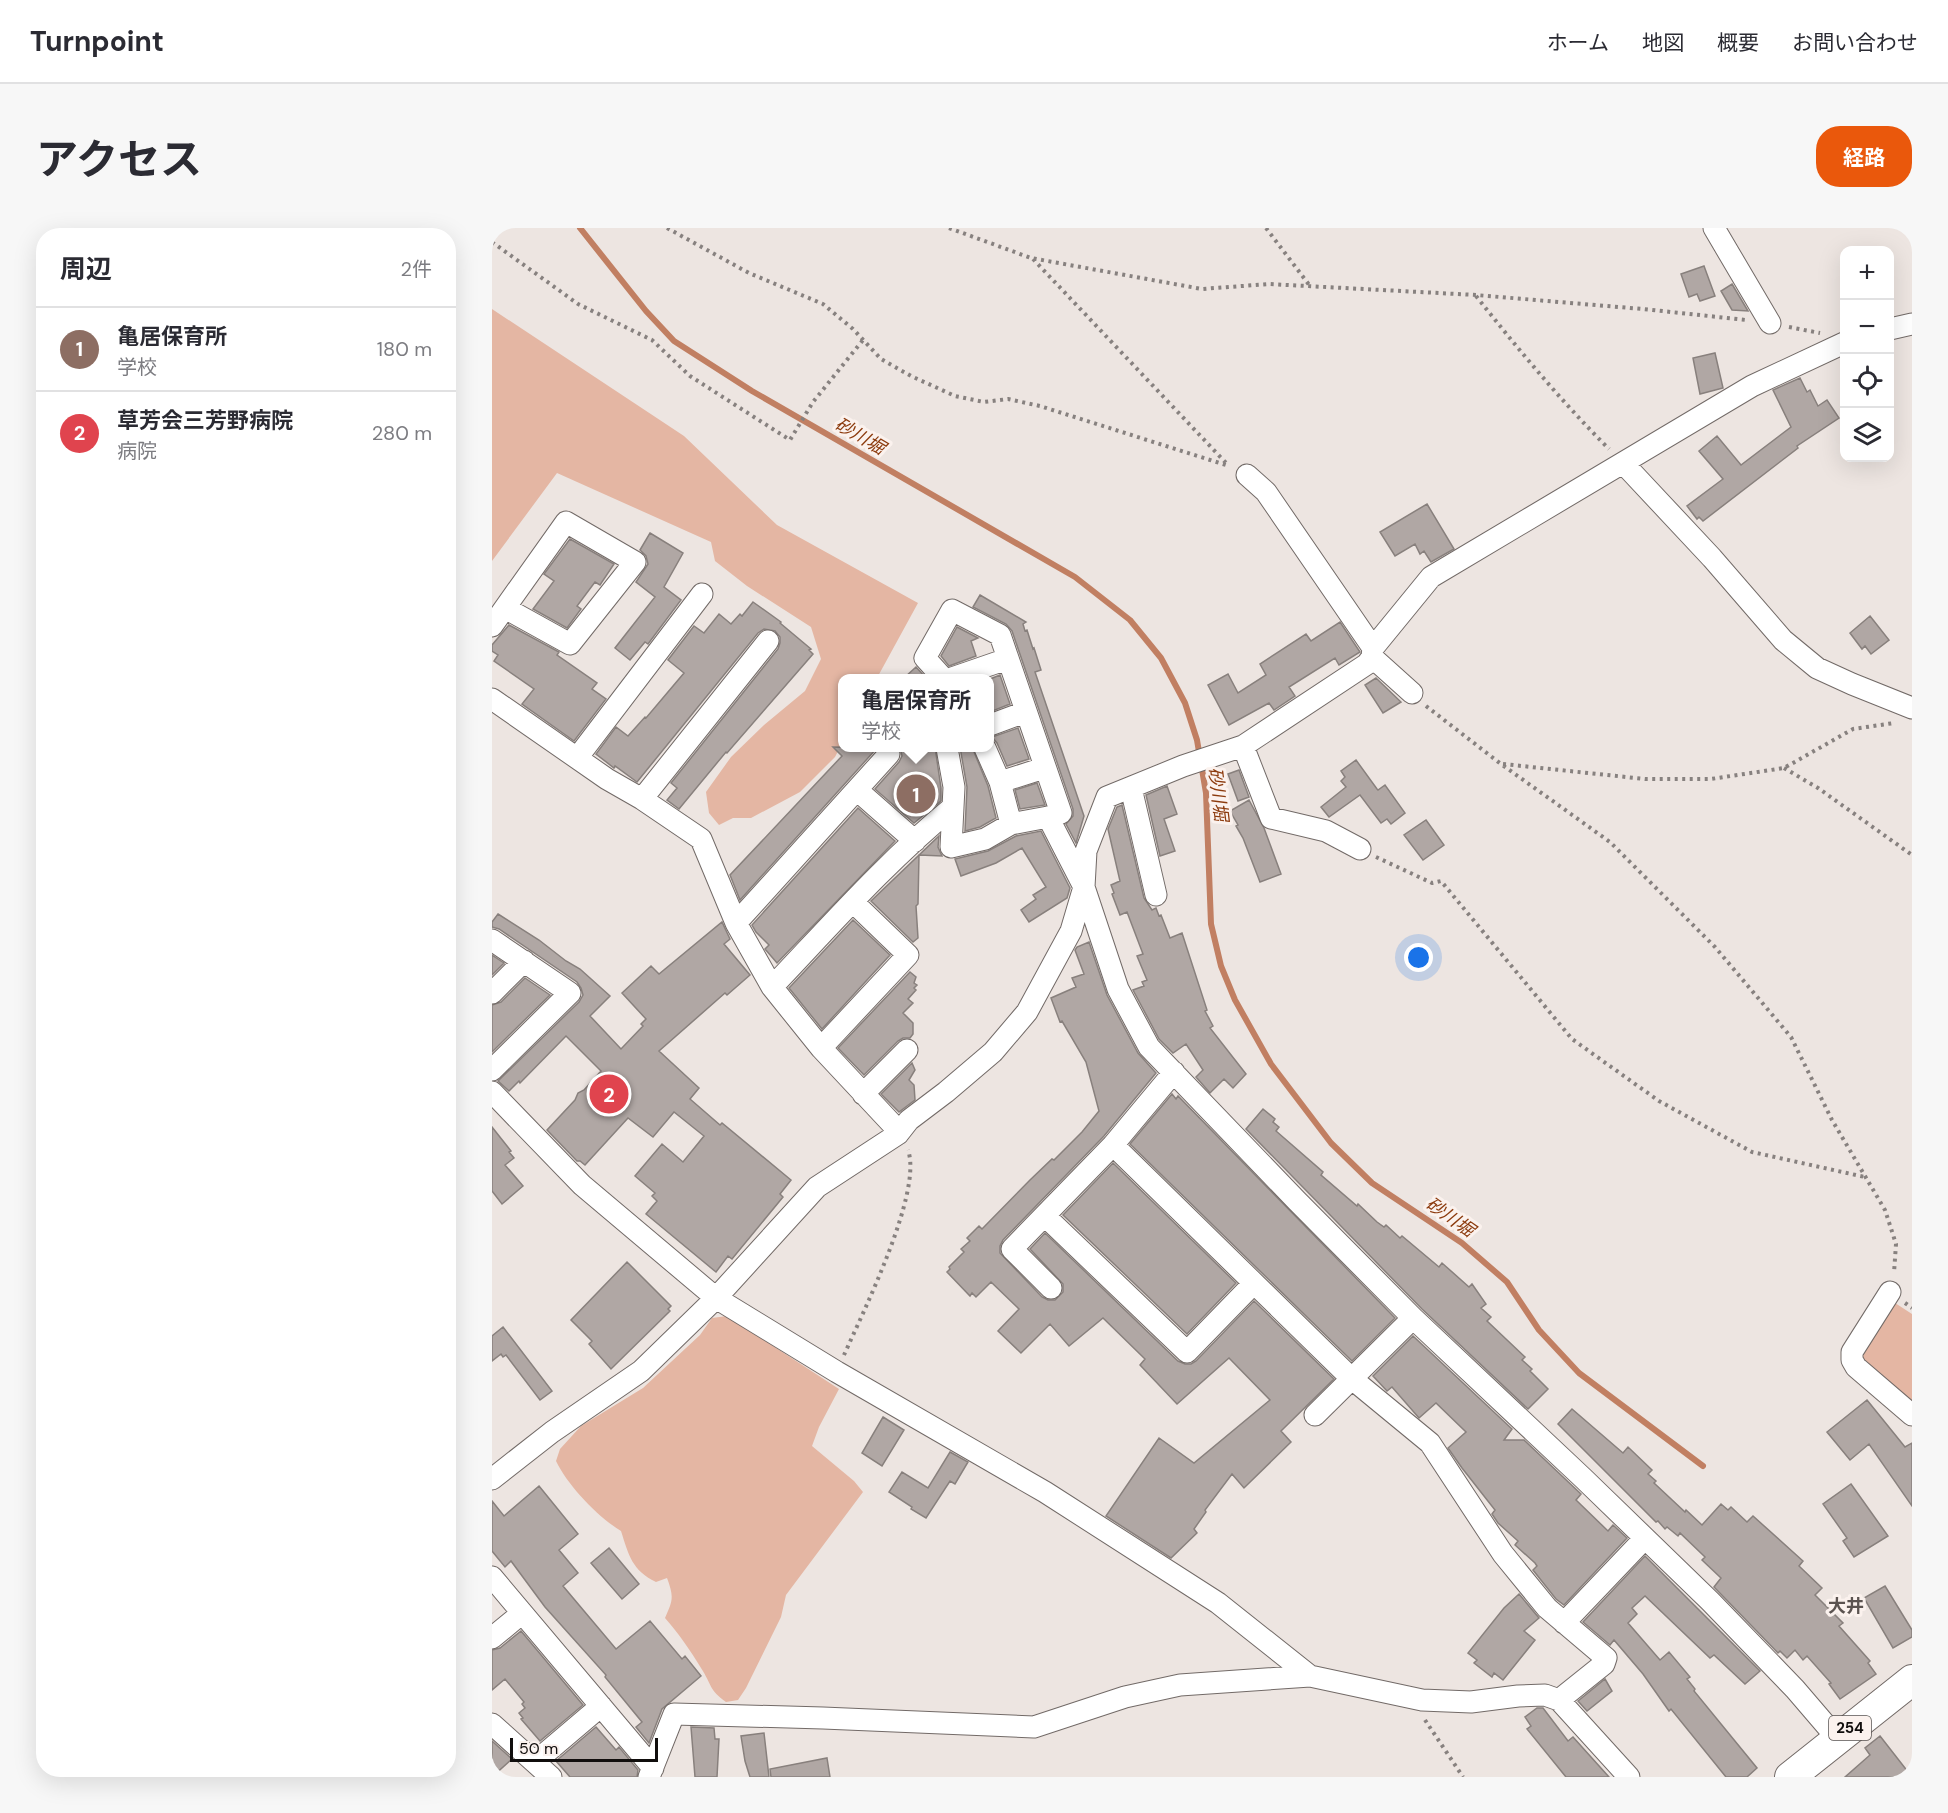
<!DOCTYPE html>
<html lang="ja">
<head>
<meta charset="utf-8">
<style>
  :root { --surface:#fff; --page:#f7f7f7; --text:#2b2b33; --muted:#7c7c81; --line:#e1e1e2; --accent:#ea580c }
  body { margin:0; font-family:"DM Sans","Noto Sans JP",sans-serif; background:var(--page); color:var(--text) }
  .controls { position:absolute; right:18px; top:18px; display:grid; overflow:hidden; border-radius:12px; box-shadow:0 6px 24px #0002 }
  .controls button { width:54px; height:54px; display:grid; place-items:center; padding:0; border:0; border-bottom:2px solid var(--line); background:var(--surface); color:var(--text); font:30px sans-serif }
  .scale { position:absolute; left:18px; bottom:15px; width:148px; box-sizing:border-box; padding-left:6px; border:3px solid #110e0d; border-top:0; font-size:16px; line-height:21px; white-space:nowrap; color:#110e0d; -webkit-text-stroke:4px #fbf2ee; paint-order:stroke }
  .you { position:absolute; left:927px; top:730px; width:21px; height:21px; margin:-15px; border:4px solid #fff; border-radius:50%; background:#1a73e8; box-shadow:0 0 0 9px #1a73e833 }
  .badge { display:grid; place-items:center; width:39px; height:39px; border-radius:50%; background:var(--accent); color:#fff; font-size:20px; font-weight:700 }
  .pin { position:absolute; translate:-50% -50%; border:3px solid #fff; box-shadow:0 2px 6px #0006 }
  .popup { position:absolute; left:346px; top:446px; width:156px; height:78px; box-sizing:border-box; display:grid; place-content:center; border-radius:12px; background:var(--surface); filter:drop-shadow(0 2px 4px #0005); font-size:20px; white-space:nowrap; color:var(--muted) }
  .popup b { font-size:22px; color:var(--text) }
  .popup::after { content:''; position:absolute; left:50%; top:100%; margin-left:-12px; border:12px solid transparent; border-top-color:var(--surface) }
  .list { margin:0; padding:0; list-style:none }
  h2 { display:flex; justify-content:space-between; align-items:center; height:78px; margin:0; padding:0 24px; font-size:26px }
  h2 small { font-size:20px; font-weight:400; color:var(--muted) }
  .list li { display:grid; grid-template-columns:39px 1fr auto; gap:18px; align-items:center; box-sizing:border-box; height:84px; padding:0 24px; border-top:2px solid var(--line) }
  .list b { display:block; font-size:22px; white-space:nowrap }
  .list p { margin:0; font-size:20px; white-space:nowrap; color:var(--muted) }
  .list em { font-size:20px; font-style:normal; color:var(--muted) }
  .icon { flex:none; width:33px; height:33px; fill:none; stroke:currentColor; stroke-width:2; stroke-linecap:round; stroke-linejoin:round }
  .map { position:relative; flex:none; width:1420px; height:1549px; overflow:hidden; border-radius:24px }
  header { display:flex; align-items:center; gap:36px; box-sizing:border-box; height:84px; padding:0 30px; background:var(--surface); border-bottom:2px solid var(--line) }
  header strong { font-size:28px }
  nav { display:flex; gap:33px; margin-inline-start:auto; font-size:21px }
  .intro { display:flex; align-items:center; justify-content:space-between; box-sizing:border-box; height:144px; padding:0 36px }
  h1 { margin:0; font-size:42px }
  .button { padding:15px 27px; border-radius:24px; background:var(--accent); color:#fff; font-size:21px; font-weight:700 }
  main { display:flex; gap:36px; padding:0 36px }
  aside { flex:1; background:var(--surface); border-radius:24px; box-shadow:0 6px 24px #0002 }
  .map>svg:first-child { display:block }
  .green { fill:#e4b6a3 }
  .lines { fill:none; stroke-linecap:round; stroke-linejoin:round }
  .stream { stroke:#c17f62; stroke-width:6 }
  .building { fill:#b0a7a4; stroke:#88807d; stroke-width:1.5 }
  .minor-casing { stroke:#726a67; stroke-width:23 }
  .highway-casing { stroke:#726a67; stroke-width:32 }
  .path { stroke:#87817f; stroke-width:4; stroke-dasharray:3 4.5; stroke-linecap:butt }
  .minor { stroke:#fff; stroke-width:21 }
  .highway { stroke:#fff; stroke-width:30 }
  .labels { text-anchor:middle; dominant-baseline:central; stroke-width:6; stroke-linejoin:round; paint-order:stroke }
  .shield { fill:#fbf2ee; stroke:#575250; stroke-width:1.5 }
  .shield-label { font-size:15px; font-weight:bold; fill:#110e0d }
  .water-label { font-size:18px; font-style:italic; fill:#8c3b0e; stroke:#fbf2ee }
  .neighbourhood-label { font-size:18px; font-weight:bold; fill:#5b5350; stroke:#fbf2ee }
</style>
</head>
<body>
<header>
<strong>Turnpoint</strong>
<nav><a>ホーム</a><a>地図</a><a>概要</a><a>お問い合わせ</a></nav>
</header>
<div class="intro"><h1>アクセス</h1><a class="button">経路</a></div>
<main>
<aside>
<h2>周辺<small>2件</small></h2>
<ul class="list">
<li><span class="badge" style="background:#8d6e63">1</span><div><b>亀居保育所</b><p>学校</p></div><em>180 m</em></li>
<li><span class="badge" style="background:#e0444e">2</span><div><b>草芳会三芳野病院</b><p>病院</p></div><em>280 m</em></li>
</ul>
</aside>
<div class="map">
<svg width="1420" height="1549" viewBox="0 0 1420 1549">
  <rect width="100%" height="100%" fill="#ede5e1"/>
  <path class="green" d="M 0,81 L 192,208 L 285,297 L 426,375 L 385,450 L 350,450 L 350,515 L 343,529 L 308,564 L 259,590 L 241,590 L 227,597 L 217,585 L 214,564 L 239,529 L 272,497 L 313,463 L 329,431 L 319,399 L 255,358 L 223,333 L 219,314 L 65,245 L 0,333 Z
    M 1400,1073 L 1420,1086 L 1420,1180 L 1370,1136 L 1368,1126 Z
    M 235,1088 L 347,1161 L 327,1199 L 320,1218 L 362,1253 L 371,1264 L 294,1367 L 289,1389 L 254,1460 L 246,1472 L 234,1474 C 217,1462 220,1457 209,1440 C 198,1422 187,1406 173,1390 C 181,1372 182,1369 175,1350 L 164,1354 C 140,1342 137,1328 129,1303 C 106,1289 76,1258 64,1233 L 68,1221 L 89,1198 L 151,1160 L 208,1107 L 220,1090 Z"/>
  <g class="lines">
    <path class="stream" d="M 88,0 L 154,83 L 182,113 L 260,163 L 583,349 L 638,392 L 669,430 L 693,475 L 705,512 L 714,565 L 719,696 L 729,738 L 743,772 L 779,836 L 839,915 L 880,955 L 970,1015 L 1015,1054 L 1047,1102 L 1087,1145 L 1211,1238"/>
  </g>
  <path class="building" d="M 1212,38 L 1223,68 L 1208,73 L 1205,66 L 1197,69 L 1189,46 Z
    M 1240,56 L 1256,83 L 1240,82 L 1229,63 Z
    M 1223,125 L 1231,160 L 1208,166 L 1201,130 Z
    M 1308,150 L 1315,164 L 1318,162 L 1326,178 L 1335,172 L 1347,190 L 1305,218 L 1306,220 L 1211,293 L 1207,289 L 1205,291 L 1195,278 L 1231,251 L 1207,223 L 1225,208 L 1249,237 L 1299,199 L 1281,162 Z
    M 935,276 L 962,321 L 939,334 L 932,323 L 928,326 L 923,316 L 903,328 L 888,304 Z
    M 158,305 L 191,325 L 172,359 L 189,372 L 156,416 L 153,414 L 138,432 L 123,420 L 163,369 L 144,354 L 156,336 L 154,328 L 148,322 Z
    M 78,311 L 122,336 L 108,357 L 103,354 L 85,378 L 89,381 L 75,400 L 41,381 L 62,353 L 52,346 Z
    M 488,367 L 534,394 L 531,396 L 533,403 L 535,402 L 541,421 L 542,420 L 549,442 L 543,444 L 592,588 L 584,615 L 574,596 L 581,588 L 581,581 L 520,403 L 514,396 L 481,379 Z
    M 261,374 L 289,394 L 288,395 L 319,421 L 317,422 L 321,426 L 235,525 L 234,524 L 187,581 L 175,572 L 185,560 L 179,555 L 286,421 L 288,415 L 288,409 L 283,403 L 272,401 L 266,405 L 145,554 L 123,538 L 122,540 L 104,526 L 124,499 L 136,508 L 153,489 L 154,490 L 192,445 L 176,432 L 202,398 L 212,405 L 227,386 L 239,396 L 248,386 L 250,388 Z
    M 1378,388 L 1397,412 L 1379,426 L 1373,418 L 1370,421 L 1358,405 Z
    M 848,394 L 868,424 L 847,437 L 843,430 L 797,459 L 803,468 L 782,482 L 777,475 L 737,497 L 716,457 L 736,446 L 746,465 L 774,447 L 768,436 L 814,406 L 819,413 Z
    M 17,397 L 67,424 L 65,427 L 105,455 L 100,461 L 114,471 L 82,513 L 30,476 L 42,461 L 2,433 L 6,427 L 0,423 L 0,417 Z
    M 465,399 L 486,410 L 479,413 L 484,428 L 457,438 L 449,428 Z
    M 424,439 L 434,450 L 412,450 Z
    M 508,447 L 518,476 L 498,484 L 498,451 Z
    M 884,450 L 909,474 L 891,485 L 873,457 Z
    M 526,500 L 537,531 L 515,538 L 505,515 L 500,509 Z
    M 341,519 L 385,520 L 248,672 L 238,647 L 350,528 Z
    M 408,519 L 443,519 L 449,560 L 449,573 L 422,595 L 383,561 L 407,534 L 410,528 Z
    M 468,519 L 480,519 L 496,558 L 504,590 L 488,599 L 473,603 L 475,559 Z
    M 864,532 L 885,561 L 886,562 L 893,557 L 913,585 L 899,596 L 895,591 L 889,595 L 868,567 L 837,589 L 829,579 L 854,559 L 849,553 L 853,549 L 849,543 Z
    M 747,542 L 757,569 L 746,573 L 736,546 Z
    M 545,555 L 553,577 L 528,581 L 523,562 Z
    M 675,558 L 685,586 L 672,591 L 683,623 L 668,628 L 654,567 Z
    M 757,572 L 772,600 L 789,646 L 768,654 L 751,610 L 744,598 L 746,597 L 738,583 Z
    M 630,577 L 652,670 L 660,682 L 664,680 L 667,688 L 669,687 L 678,710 L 690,705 L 715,782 L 713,783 L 721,798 L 718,800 L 754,846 L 741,860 L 732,851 L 718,865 L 704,849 L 711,842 L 694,816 L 681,825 L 667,811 L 641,762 L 652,758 L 650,754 L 655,752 L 645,728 L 651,726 L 635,684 L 628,687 L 620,666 L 622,665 L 619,657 L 628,653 L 616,601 L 625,579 Z
    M 366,580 L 403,613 L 285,735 L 273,721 L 277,717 L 264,704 L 260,697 Z
    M 934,592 L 952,617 L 931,632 L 912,607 Z
    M 549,603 L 578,660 L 575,670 L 537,694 L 529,682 L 544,671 L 541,667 L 554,659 L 530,620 L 504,635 L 469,648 L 463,631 L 496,623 L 524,608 Z
    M 447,608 L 446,619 L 450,628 L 427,627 L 426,676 L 424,678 L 426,710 L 421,714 L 379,673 Z
    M 6,686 L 47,712 L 74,733 L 88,741 L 118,768 L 98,788 L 129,821 L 151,798 L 149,796 L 154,791 L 130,765 L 159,738 L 167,746 L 230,694 L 238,711 L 232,716 L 258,747 L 235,767 L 233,765 L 167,823 L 207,860 L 198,871 L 228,897 L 230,895 L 299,952 L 288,966 L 291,969 L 240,1031 L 236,1028 L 224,1044 L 154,986 L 165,973 L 160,968 L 163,965 L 143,948 L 170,916 L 191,934 L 212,908 L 182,884 L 161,909 L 136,890 L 93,937 L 88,933 L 85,933 L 55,902 L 83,872 L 86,865 L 92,862 L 109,843 L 74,808 L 28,855 L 27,853 L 17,863 L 6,853 L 87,774 L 91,767 L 89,760 L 85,754 L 7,701 L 0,699 L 0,694 Z
    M 361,692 L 398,727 L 330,801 L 297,760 Z
    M 597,714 L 615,767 L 646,825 L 664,845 L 612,908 L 511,1012 L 508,1018 L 508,1025 L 550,1069 L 556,1072 L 563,1072 L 571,1064 L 571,1056 L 538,1021 L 553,1005 L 686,1133 L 693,1136 L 699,1136 L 704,1133 L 762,1073 L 842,1151 L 789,1203 L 799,1214 L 752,1260 L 740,1246 L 713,1282 L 714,1284 L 702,1301 L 705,1305 L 679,1330 L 614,1288 L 667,1210 L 702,1235 L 778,1172 L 737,1130 L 685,1176 L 648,1137 L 653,1131 L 611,1090 L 577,1118 L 558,1096 L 529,1125 L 506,1103 L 527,1081 L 499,1054 L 484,1069 L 480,1065 L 478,1068 L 455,1044 L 458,1041 L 457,1039 L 472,1024 L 469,1021 L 478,1013 L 475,1010 L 487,998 L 490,1001 L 538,952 L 560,931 L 562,932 L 590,904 L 607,883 L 594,834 L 570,793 L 568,794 L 559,770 L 584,759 L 580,750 L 592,746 L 583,722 L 585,719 Z
    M 0,727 L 12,735 L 0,747 Z
    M 418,744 L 424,749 L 422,755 L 425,757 L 422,760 L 424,762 L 416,771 L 421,775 L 411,785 L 421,795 L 421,806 L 418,810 L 411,810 L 406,813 L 372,847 L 346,820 Z
    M 33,750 L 58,767 L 0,824 L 0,777 L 9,774 Z
    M 420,835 L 423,842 L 417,852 L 422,857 L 423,872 L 407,884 L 389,866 Z
    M 680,866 L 684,871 L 686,868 L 903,1090 L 860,1133 L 638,916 Z
    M 771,881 L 783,891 L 781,894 L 787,899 L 784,903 L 831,944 L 829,947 L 865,978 L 866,976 L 885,994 L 892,999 L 894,997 L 908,1010 L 910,1008 L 947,1039 L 950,1035 L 977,1059 L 980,1056 L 994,1076 L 989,1080 L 999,1089 L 995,1093 L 1033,1129 L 1030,1132 L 1040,1141 L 1038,1143 L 1056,1161 L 1036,1181 L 930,1081 L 754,901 Z
    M 0,899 L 19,923 L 17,924 L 22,930 L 13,937 L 31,958 L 10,976 L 0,963 Z
    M 621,935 L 744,1055 L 695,1106 L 571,987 Z
    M 135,1034 L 179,1078 L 176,1081 L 178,1083 L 119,1141 L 97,1116 L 100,1113 L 79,1092 Z
    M 11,1099 L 60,1163 L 48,1172 L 14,1127 L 11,1129 L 9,1126 L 0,1133 L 0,1108 Z
    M 921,1108 L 1020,1201 L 1012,1212 L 1032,1212 L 1089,1266 L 1084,1272 L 1116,1303 L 1121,1297 L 1135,1310 L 1072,1377 L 1064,1371 L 1041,1342 L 1045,1338 L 1043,1335 L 1023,1317 L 1026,1313 L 1006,1295 L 1000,1286 L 1003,1282 L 970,1240 L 956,1220 L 974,1204 L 944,1175 L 927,1190 L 900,1159 L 895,1163 L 881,1148 Z
    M 1375,1172 L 1413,1219 L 1420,1215 L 1420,1278 L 1377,1216 L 1358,1232 L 1335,1204 Z
    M 1080,1181 L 1131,1225 L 1136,1219 L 1160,1242 L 1156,1246 L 1164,1253 L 1162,1255 L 1193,1284 L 1194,1282 L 1210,1297 L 1229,1276 L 1236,1282 L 1239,1279 L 1255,1294 L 1261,1288 L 1311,1333 L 1307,1338 L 1330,1360 L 1323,1367 L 1351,1395 L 1347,1398 L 1378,1433 L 1376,1435 L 1384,1446 L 1348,1471 L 1337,1456 L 1339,1455 L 1315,1428 L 1311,1432 L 1303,1422 L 1295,1430 L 1288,1423 L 1286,1425 L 1222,1359 L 1229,1350 L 1210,1332 L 1213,1329 L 1188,1305 L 1186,1308 L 1175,1299 L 1173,1301 L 1166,1293 L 1164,1294 L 1066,1196 Z
    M 391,1189 L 412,1202 L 390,1238 L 370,1225 Z
    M 458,1224 L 476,1234 L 463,1256 L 458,1253 L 434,1290 L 419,1281 L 420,1279 L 397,1264 L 410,1244 L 436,1260 Z
    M 1359,1256 L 1396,1308 L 1362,1329 L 1351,1313 L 1355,1310 L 1331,1276 Z
    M 47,1258 L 86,1306 L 67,1322 L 86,1345 L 71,1358 L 124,1421 L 158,1393 L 190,1431 L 193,1428 L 209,1448 L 170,1481 L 157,1515 L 144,1499 L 150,1494 L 113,1449 L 114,1447 L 53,1379 L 19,1333 L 13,1339 L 0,1323 L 0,1273 L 12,1288 Z
    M 117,1320 L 147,1356 L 130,1371 L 99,1335 Z
    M 1153,1328 L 1268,1443 L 1253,1456 L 1222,1427 L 1218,1430 L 1153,1368 L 1140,1380 L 1145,1386 L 1136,1395 L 1168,1432 L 1177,1424 L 1198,1449 L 1195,1451 L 1203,1461 L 1202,1463 L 1265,1540 L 1255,1549 L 1234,1549 L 1179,1481 L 1177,1483 L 1151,1446 L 1122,1412 L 1118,1417 L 1091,1394 Z
    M 1393,1358 L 1420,1402 L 1420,1409 L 1401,1420 L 1372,1370 Z
    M 1027,1366 L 1047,1390 L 1032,1403 L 1043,1412 L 1011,1452 L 1002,1445 L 1000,1449 L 982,1435 L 985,1432 L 976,1425 L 1012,1380 Z
    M 29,1403 L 91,1477 L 48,1513 L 29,1491 L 31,1490 L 27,1485 L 33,1480 L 30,1476 L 32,1474 L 13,1451 L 0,1462 L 0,1422 L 8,1420 Z
    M 1113,1451 L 1120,1463 L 1095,1483 L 1086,1473 Z
    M 1045,1480 L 1051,1480 L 1076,1513 L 1081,1509 L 1117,1549 L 1074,1549 L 1035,1501 L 1039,1498 L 1033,1489 Z
    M 104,1499 L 124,1522 L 127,1519 L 146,1542 L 145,1549 L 78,1549 L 64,1533 Z
    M 199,1499 L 222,1500 L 223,1511 L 227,1511 L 225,1549 L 203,1549 Z
    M 272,1505 L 277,1549 L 258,1549 L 253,1533 L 249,1508 Z
    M 1388,1508 L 1420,1549 L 1353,1549 L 1378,1527 L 1373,1520 Z
    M 0,1513 L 20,1531 L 0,1549 Z
    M 335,1530 L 338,1549 L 279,1549 L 278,1541 Z"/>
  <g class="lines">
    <g class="minor-casing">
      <path id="minor" d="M 1222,0 L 1278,95
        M 1398,101 L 1420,96
        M 1132,236 L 1220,330 L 1291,412 L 1325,440 L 1360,456 L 1420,480
        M 755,247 L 774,264 L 881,420
        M 0,398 L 74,294 L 143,334 L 78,416 L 13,380
        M 880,429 L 920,465
        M 451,450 L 433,430 L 460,382 L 508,407 L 569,585 L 556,589 L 592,659 L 626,761 L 657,819 L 805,973 L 921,1090 L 1091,1250 L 1218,1373 L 1303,1461 L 1345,1510
        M 460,450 L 515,431
        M 0,471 L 115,551 L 150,571 L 209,611 L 244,695 L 280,759 L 329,820 L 401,897 L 406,906
        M 498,497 L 533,484
        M 751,518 L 779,590 L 834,603 L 868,621
        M 455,520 L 462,559 L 459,619 L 493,611 L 519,596 L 556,589
        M 493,520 L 508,554 L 519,596
        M 85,530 L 210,366
        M 508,554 L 552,540
        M 639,560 L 664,667
        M 365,562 L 423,613
        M 150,571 L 276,413
        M 244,695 L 397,526
        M 0,712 L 78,765 L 0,842
        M 280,759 C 338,698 395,633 461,579
        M 0,765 L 32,733
        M 329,820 L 416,727 L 361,674
        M 0,864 L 90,957 L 224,1070 L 345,1144 L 553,1264 L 726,1375 L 818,1448 L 930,1472 L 979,1474 L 1026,1468 L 1053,1467 L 1067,1472 L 1137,1549
        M 371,866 L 415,822
        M 621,917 L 859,1150 L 938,1215 L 1011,1326 L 1055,1380 L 1114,1430 L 1112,1436 L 1067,1472
        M 553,988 L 695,1124 L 762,1055
        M 559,1060 L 520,1021 L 621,917 L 682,844
        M 1398,1064 L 1360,1124 L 1360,1132 L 1364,1139 L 1420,1187
        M 823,1187 L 921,1090
        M 0,1251 L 60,1204 L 149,1143 L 224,1070 L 325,959 L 406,906 L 417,892 L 454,864 L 501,824 L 535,784 L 579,703 L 592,659 L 594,623 L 615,569 L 691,538 L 751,518 L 875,436 L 880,429 L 881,420 L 939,349 L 1260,158 L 1352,115
        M 0,1349 L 161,1540
        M 1072,1395 L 1153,1310
        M 0,1410 L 29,1386
        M 0,1496 L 59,1549
        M 43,1534 L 109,1478
        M 157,1549 L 182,1486 L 331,1490 L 542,1499 L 633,1469 L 688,1457 L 818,1448"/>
    </g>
    <g class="highway-casing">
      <path id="highway" d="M 1298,1549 L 1420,1452"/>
    </g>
    <path class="path" d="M 175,0 L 257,45 L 331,76 L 361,101 L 389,131 L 419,148 L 463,168 L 492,174 L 516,171 L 548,178 L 737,238
      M 457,0 L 539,30 L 710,61 L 777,56 L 984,67 L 1151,81 L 1254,92
      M 774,0 L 818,58
      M 0,14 L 86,76 L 160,112 L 198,148 L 298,212 L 321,174 L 371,112
      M 541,31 L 736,237
      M 984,68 C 1026,121 1069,173 1117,221
      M 1297,99 L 1328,105
      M 934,478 L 1009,536 L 1118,614 L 1223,719 L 1299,809 L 1340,892 L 1393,982 L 1404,1016 L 1402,1045
      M 1011,536 L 1153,551 L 1219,551 L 1292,540 L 1361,501 L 1402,495
      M 1292,540 L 1326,560 L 1420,627
      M 884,629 L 940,655 L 949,653 L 1080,811 L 1167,873 L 1260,924 L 1373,949
      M 1413,1075 L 1420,1080
      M 352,1127 C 371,1084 431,964 416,922
      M 933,1492 L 971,1549"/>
    <use href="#minor" class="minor"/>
    <use href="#highway" class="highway"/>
  </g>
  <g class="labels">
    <rect class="shield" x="1337" y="1488" width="42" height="24" rx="4.5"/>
    <g class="shield-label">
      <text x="1358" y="1500">254</text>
    </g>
    <g class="water-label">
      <text transform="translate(368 208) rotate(30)">砂川堀</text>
      <text transform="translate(726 566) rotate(83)">砂川堀</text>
      <text transform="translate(958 989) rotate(35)">砂川堀</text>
    </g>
    <g class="neighbourhood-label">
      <text x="1354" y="1378">大井</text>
    </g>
  </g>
</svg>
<div class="controls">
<button>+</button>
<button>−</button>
<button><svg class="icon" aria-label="locate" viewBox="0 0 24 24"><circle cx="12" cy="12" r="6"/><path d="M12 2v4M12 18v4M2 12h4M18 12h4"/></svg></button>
<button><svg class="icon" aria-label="layers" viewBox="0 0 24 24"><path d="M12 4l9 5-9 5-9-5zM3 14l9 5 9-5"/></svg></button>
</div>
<div class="scale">50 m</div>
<div class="you"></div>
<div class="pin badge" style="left:424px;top:566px;background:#8d6e63">1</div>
<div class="popup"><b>亀居保育所</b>学校</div>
<div class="pin badge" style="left:117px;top:866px;background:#e0444e">2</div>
</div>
</main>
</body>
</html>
